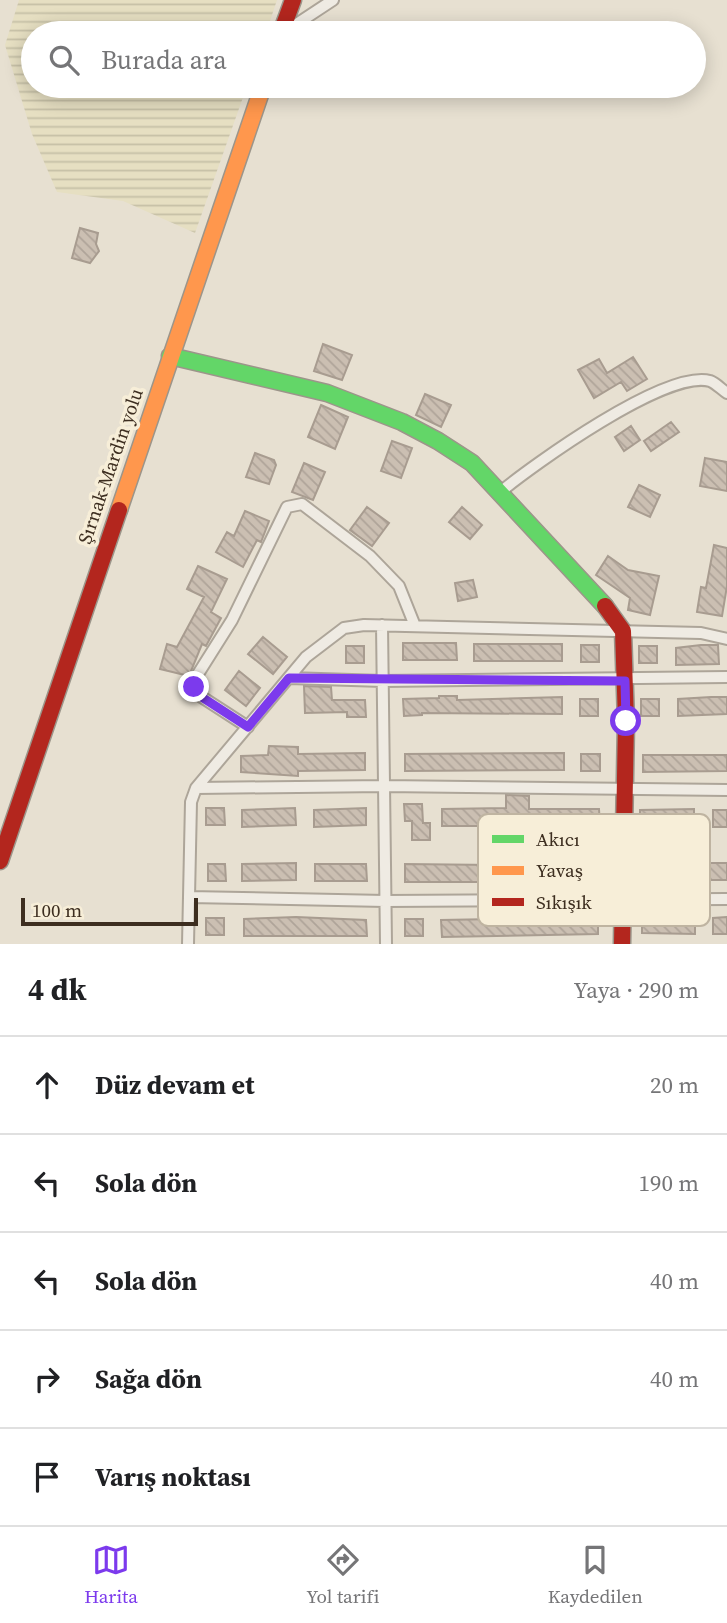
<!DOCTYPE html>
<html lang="tr">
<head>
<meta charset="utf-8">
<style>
  :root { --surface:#fff; --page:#f6f6f6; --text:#202124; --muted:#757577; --line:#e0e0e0; --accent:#7c3aed }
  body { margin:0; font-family:"Source Serif 4",serif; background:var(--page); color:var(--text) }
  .scale { position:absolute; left:21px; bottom:18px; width:177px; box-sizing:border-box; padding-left:7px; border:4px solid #3d2e20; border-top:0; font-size:19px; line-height:24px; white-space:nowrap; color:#3d2e20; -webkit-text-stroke:5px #f7eed8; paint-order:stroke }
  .stop { position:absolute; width:21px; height:21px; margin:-16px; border:5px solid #7c3aed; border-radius:50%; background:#fff }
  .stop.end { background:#7c3aed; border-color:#fff; box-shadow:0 2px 7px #0008 }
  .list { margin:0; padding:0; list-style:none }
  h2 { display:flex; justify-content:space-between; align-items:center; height:91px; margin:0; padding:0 28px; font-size:30px }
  h2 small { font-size:23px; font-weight:400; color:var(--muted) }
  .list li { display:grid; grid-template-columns:46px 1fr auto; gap:21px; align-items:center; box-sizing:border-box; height:98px; padding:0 28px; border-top:2px solid var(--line) }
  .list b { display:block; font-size:26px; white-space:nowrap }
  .list em { font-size:23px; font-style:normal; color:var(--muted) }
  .icon { flex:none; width:38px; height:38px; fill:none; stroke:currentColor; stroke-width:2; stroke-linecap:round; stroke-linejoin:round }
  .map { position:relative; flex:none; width:727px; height:944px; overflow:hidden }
  .search { position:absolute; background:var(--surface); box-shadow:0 4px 18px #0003; left:21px; right:21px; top:21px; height:77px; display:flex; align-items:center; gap:18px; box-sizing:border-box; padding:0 24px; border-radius:38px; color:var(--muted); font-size:26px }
  .sheet { height:581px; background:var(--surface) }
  nav { display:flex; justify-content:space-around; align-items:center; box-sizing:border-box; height:98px; border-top:2px solid var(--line); background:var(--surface); font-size:19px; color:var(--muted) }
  nav a { display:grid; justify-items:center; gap:4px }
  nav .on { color:var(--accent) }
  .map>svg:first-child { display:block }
  .farmland { fill:url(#farmland-rules) }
  .building { fill:url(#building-back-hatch); stroke:#a89c90; stroke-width:2 }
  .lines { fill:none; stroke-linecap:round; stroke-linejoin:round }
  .street-casing { stroke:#ada599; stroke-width:14 }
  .fast-casing { stroke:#9c958a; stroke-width:19 }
  .slow-casing { stroke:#9c958a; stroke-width:19 }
  .jam-casing { stroke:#9c958a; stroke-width:19 }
  .street { stroke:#efebe3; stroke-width:10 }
  .fast { stroke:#63d668; stroke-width:16 }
  .slow { stroke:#ff974d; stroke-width:16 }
  .jam { stroke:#b3261e; stroke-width:16 }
  .route { stroke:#7c3aed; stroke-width:9 }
  .labels { text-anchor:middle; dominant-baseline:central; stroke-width:7; stroke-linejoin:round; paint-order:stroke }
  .street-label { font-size:19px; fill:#3d2e20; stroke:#f7eed8 }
  .key { fill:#f7eed8; stroke:#bfb4a1; stroke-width:2 }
  .key-label { font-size:19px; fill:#3d2e20 }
</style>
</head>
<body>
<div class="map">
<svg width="727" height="944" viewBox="0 0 727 944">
  <defs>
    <pattern id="farmland-rules" width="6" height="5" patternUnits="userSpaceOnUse" patternTransform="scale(1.75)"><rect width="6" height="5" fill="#e6dfc2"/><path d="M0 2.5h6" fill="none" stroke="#c6c0a6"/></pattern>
    <pattern id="building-back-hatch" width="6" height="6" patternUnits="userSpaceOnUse" patternTransform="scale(1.75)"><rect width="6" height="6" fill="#cbbfb2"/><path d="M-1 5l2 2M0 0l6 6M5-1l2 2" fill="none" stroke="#afa499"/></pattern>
  </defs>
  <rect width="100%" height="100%" fill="#e7e0d1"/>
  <path class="farmland" d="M 19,0 L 277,0 L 266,33 L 33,33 L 33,86 L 247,86 L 195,233 L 123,201 L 57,192 L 32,134 L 5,45 Z"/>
  <path class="building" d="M 80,228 L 98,233 L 96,244 L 99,251 L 90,263 L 72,258 Z
    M 323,344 L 352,355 L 342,380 L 314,371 Z
    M 633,357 L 647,379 L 627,391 L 621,382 L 594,398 L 578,370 L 599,359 L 607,373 Z
    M 425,394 L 451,405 L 441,427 L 416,415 Z
    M 321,405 L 348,417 L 335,449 L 308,437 Z
    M 671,422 L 679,432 L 651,451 L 644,441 Z
    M 631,426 L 640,440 L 624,451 L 615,437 Z
    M 392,441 L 412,448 L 401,478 L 381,471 Z
    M 255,453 L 274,460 L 276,465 L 269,484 L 246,477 Z
    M 705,458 L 727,462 L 727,491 L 700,486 Z
    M 304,463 L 325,472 L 313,500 L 292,492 Z
    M 639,485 L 660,495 L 650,517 L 628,507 Z
    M 367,507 L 389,523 L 372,546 L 350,530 Z
    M 462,507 L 482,525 L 470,539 L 449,522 Z
    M 245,511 L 269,521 L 261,542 L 257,540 L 243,567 L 216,552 L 227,532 L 234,536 Z
    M 714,545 L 727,548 L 727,586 L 722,616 L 697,612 L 701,587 L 706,588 Z
    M 608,556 L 628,570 L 659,576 L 650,615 L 628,610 L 630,598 L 596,575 Z
    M 198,566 L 227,579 L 211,612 L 221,618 L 206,646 L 202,644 L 189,676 L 160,669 L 167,644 L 177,647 L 204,597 L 187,589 Z
    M 473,580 L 477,597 L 458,601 L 455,583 Z
    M 263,637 L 287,657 L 273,674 L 248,654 Z
    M 403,643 L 456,643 L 457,660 L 403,660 Z
    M 474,644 L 562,644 L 562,661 L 474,661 Z
    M 581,645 L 599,645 L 599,662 L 581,662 Z
    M 701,645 L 718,645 L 719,664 L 676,665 L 676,648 Z
    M 346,646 L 364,646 L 364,663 L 346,663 Z
    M 639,646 L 657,646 L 657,663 L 639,663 Z
    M 239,671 L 260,688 L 246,706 L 225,690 Z
    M 304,686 L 331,687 L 332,700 L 365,700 L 366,717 L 347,717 L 347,712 L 305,713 Z
    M 439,696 L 457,696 L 457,700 L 562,697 L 562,714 L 422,713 L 422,715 L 404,716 L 403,699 L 439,698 Z
    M 711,697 L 727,697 L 727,714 L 678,716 L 678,699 Z
    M 580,699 L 598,699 L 598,716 L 580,716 Z
    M 641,699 L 659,699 L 659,716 L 641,716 Z
    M 269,746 L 298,747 L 298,754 L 365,753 L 365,770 L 298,771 L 298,776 L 241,772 L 241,756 L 268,755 Z
    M 564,753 L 564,770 L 405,771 L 405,754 Z
    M 581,754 L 600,754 L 600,771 L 581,771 Z
    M 643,755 L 727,755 L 727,771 L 643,772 Z
    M 506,795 L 529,796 L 529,809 L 599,809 L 600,826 L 516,822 L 516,826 L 442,826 L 442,809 L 506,808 Z
    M 404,804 L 422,804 L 423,823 L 430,823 L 430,840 L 412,840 L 412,821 L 405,821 Z
    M 206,808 L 224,808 L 225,825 L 206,825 Z
    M 295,808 L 296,825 L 242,827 L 242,810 Z
    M 366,808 L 366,825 L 314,827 L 314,810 Z
    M 694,809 L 694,826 L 640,827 L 640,810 Z
    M 713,810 L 727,810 L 727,827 L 713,827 Z
    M 296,863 L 296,880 L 242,881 L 242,864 Z
    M 678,863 L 727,863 L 727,880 L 678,880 Z
    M 208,864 L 225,864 L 226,881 L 208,881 Z
    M 315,864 L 366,864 L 367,881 L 315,881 Z
    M 405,864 L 494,865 L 494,882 L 405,882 Z
    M 642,916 L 695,917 L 695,934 L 642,933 Z
    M 296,917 L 366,920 L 367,936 L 244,936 L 244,919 Z
    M 598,917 L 598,934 L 442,937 L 441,920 Z
    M 727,917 L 727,934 L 713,934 L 713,918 Z
    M 206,918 L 224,918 L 224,935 L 206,935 Z
    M 405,919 L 423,919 L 423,936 L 405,936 Z"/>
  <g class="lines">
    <g class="street-casing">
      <path id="street" d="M 283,33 L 333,0
        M 499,493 C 533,465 666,369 710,381 C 716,383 722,390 727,393
        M 382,625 L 386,944
        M 289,678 L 383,681 L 727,677
        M 248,727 L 197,694 L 194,687 L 198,674 L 232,620 L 287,507 L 302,504 L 370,556 L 399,586 L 415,626
        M 196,788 L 384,786 L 727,790
        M 189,897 L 385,901 L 727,899
        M 188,944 L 191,802 L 196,788 L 306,657 L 344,628 L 364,625 L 701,633 L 727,639"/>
    </g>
    <g class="fast-casing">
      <path id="fast" d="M 170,356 L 327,393 L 402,422 L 438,441 L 472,463 L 605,606"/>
    </g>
    <g class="slow-casing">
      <path id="slow" d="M 119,510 L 263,86"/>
    </g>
    <g class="jam-casing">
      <path id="jam" d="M 281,33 L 293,0
        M 605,606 L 623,631 L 626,721 L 622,944
        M 0,861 L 119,510"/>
    </g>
    <use href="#street" class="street"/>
    <use href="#fast" class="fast"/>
    <use href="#slow" class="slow"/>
    <use href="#jam" class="jam"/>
  </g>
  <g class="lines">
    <path class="route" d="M 194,687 L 197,694 L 248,727 L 289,678 L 625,681 L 626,721"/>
  </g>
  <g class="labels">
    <g class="street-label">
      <text transform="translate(110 466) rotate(-71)">Şırnak-Mardin yolu</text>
    </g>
  </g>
  <rect x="478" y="814" width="232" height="112" rx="10" class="key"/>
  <rect x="492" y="835" width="32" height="8" fill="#63d668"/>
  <rect x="492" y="866" width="32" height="9" fill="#ff974d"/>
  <rect x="492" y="898" width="32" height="8" fill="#b3261e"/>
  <g class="key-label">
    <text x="536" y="846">Akıcı</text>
    <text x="536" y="877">Yavaş</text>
    <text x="536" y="909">Sıkışık</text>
  </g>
</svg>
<div class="scale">100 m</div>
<div class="stop" style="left:626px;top:721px"></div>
<div class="stop end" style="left:194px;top:687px"></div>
<div class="search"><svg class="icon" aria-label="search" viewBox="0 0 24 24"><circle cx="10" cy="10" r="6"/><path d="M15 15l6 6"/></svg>Burada ara</div>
</div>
<section class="sheet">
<h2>4 dk<small>Yaya · 290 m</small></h2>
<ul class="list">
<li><svg class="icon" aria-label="ahead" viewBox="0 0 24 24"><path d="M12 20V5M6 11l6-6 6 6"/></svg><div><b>Düz devam et</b></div><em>20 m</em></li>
<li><svg class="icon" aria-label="left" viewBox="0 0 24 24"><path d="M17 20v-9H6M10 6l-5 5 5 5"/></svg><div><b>Sola dön</b></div><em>190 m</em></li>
<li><svg class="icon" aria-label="left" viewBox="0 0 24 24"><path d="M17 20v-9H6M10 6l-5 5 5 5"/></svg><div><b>Sola dön</b></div><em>40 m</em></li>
<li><svg class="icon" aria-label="right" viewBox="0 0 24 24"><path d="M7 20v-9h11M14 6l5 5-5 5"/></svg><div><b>Sağa dön</b></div><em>40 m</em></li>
<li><svg class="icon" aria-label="arrive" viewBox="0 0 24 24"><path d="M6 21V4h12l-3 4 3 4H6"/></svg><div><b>Varış noktası</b></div></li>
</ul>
</section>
<nav>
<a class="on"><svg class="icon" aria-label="map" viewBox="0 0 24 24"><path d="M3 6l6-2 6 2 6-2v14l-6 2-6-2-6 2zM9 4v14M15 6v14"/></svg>Harita</a>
<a><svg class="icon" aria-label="directions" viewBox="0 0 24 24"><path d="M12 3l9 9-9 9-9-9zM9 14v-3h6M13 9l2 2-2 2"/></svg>Yol tarifi</a>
<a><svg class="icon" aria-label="saved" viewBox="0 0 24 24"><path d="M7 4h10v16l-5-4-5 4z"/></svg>Kaydedilen</a>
</nav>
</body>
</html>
